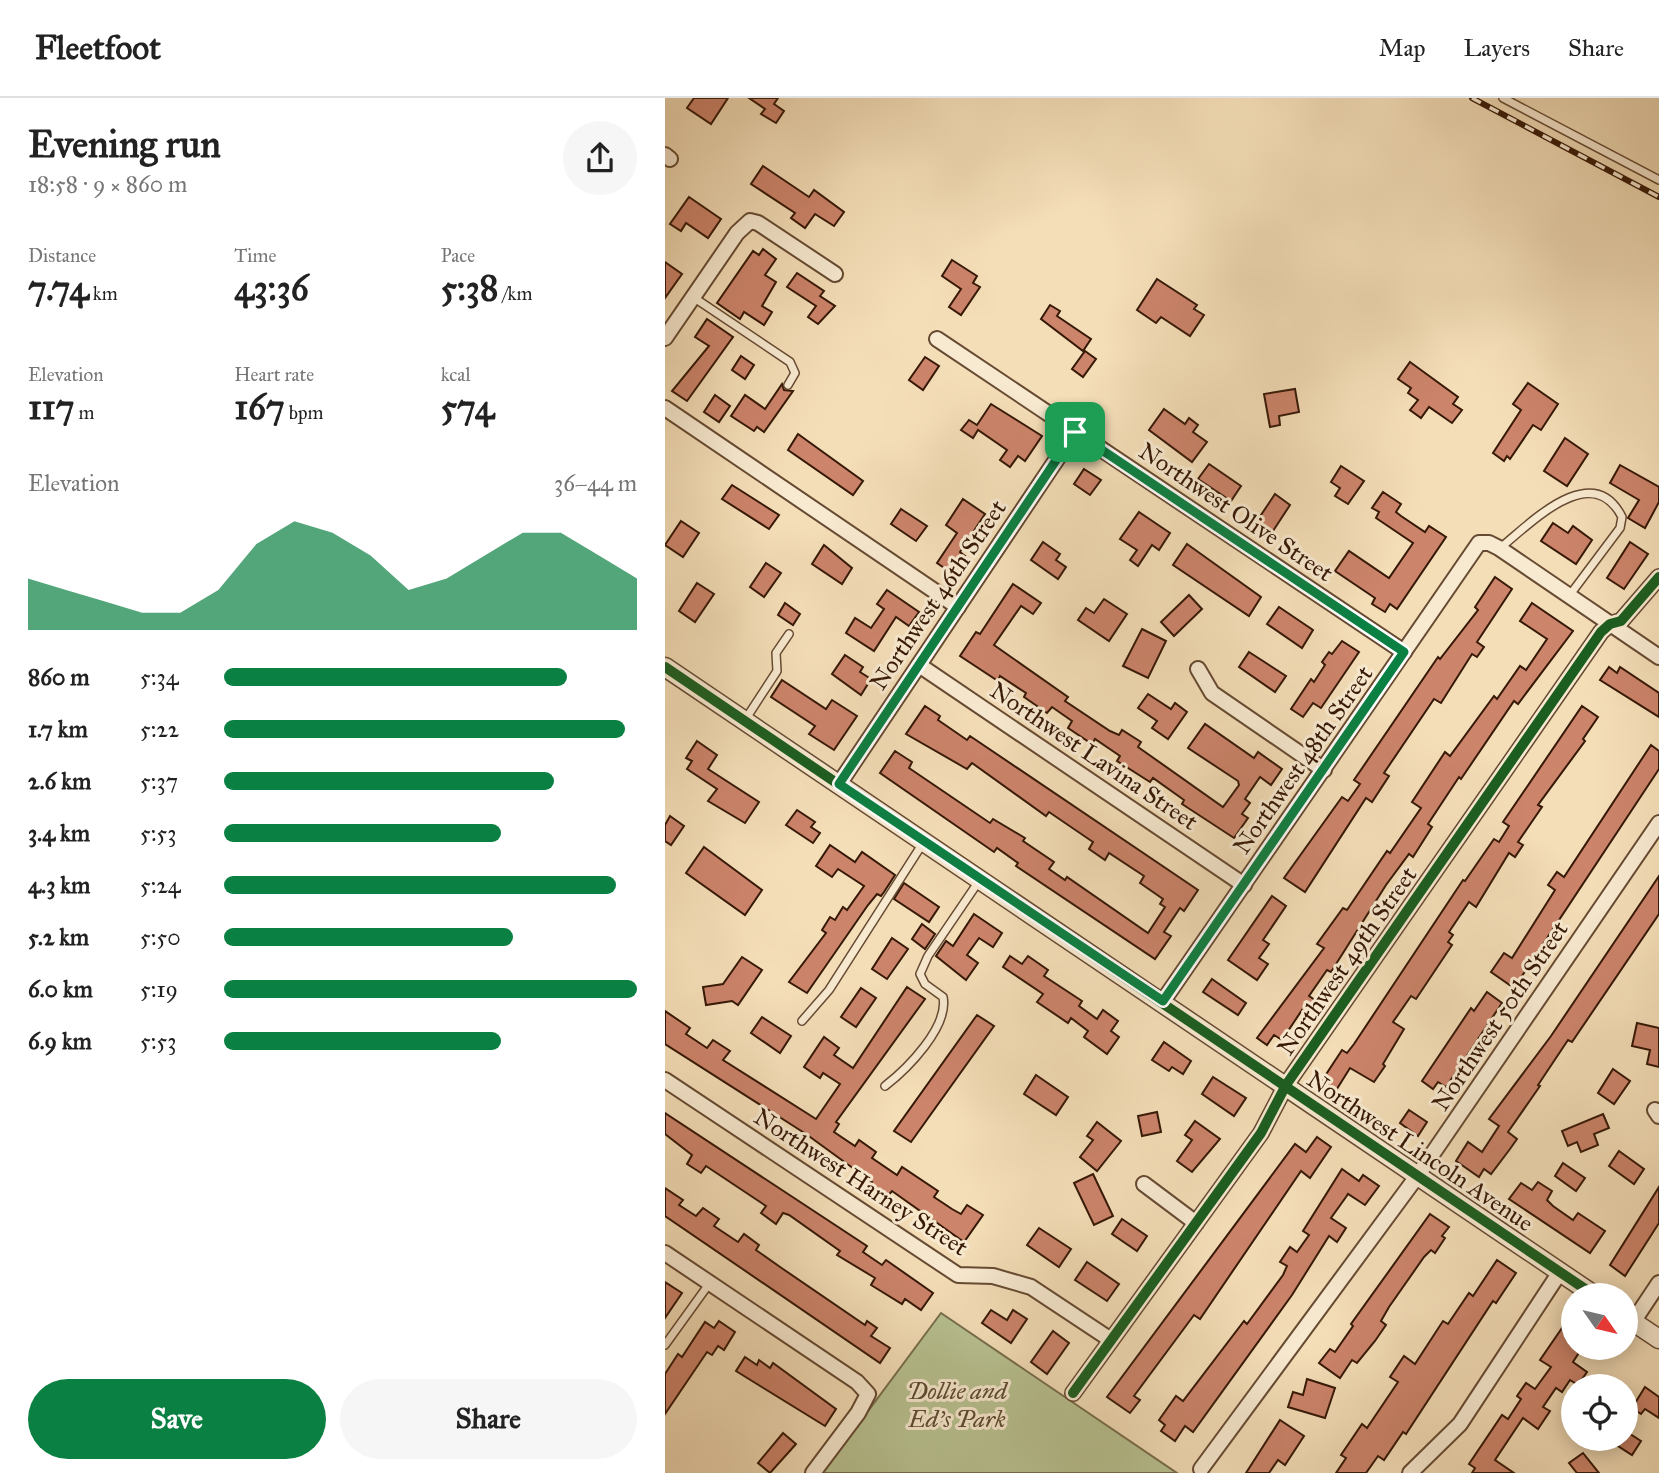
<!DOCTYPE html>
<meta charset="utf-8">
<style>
body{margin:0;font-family:"IM FELL Great Primer",serif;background:#f6f6f6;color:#222;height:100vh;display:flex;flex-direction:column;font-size:26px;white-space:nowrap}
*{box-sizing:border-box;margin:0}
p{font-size:23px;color:#767676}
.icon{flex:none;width:38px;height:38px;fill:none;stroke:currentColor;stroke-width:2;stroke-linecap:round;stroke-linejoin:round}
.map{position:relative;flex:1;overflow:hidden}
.panel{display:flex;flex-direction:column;background:#fff;width:665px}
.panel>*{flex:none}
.needle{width:46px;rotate:124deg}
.fabs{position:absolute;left:896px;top:1185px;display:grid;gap:14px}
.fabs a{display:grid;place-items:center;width:77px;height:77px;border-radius:50%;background:#fff;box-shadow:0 4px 18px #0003;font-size:35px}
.pin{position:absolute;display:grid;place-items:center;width:60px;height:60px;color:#fff;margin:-30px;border-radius:14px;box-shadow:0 4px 10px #0006}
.round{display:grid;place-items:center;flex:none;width:74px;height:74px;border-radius:37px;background:#f6f6f6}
.head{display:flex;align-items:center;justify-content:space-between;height:119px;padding:0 28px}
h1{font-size:38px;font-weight:700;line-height:52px}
.stats{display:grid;grid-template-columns:repeat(3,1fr);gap:10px;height:119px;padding:7px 28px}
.stats div{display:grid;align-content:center}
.stats b{font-size:35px;font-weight:700}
.stats small{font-size:19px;font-weight:400}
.stats p{font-size:19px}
.chart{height:196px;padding:14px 28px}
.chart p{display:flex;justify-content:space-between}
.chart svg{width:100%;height:126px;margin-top:7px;fill:#0b8043;opacity:.7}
.button{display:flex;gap:14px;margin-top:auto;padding:14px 28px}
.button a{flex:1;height:80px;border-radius:42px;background:#0b8043;color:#fff;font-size:28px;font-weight:700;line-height:80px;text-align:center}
.button a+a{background:#f6f6f6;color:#222}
ul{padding:0 28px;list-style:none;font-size:23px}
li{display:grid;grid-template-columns:112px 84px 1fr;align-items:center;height:52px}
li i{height:18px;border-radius:9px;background:#0b8043}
header{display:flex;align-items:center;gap:42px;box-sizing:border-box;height:98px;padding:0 35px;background:#fff;border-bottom:2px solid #e0e0e0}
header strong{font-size:33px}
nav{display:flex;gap:38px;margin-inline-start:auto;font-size:24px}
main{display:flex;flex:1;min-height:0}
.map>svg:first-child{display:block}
.green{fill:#b8c292;stroke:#776d4c;stroke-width:2}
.building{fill:#cc846b;stroke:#361806;stroke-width:2}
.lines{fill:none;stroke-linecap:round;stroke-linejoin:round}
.service-casing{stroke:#664a32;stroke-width:10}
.minor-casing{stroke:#664a32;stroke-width:18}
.tertiary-casing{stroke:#664a32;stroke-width:21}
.service{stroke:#f8ead1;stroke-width:7}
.minor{stroke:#f8ead1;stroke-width:14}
.tertiary{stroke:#f8ead1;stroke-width:18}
.rail-casing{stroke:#361806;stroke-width:6}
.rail{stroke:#f8ead1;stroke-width:3.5;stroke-dasharray:10;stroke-linecap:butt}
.cycleway-casing{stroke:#f8ead1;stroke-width:15}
.cycleway{stroke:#1b5e20;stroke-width:10}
.route-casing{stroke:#fff;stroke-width:14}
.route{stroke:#0b8043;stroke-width:9}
.labels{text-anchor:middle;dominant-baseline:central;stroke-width:6;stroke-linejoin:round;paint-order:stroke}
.street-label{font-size:24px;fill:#361806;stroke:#f8ead1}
.park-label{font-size:24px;font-style:italic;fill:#5d4b30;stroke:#f8ead1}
</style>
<header>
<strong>Fleetfoot</strong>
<nav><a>Map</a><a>Layers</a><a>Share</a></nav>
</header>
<main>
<section class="panel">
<div class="head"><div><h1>Evening run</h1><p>18:58 · 9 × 860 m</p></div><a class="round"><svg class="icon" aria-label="share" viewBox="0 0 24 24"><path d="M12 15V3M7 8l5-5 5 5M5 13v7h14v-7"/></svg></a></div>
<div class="stats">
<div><p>Distance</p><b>7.74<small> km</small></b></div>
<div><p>Time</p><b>43:36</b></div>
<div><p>Pace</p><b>5:38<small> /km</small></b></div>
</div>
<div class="stats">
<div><p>Elevation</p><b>117<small> m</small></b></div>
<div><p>Heart rate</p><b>167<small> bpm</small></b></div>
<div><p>kcal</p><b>574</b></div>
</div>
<div class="chart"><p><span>Elevation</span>36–44 m</p>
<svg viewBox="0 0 160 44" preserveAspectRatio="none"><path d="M0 44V26L10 30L20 34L30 38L40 38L50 30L60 14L70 6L80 10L90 18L100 30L110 26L120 18L130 10L140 10L150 18L160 26V44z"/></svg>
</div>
<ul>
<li><b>860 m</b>5:34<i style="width:83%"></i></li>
<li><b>1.7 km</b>5:22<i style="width:97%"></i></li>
<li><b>2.6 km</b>5:37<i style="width:80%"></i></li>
<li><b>3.4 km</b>5:53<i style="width:67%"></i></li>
<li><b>4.3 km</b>5:24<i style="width:95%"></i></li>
<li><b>5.2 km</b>5:50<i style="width:70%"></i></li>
<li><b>6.0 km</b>5:19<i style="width:100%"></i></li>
<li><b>6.9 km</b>5:53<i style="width:67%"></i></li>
</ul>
<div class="button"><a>Save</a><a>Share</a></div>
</section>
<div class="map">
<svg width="994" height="1375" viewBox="0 0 994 1375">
<rect width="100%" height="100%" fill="#f4deb8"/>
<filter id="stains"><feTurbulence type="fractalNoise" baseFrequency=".00286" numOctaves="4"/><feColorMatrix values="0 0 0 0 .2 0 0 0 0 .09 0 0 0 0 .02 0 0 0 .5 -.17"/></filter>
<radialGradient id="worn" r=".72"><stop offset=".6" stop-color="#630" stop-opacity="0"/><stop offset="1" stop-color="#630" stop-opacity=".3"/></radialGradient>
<!-- green -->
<polygon class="green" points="276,1215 512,1375 157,1375"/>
<!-- building -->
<g class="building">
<polygon points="29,0 63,0 46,26 22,10"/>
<polygon points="84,0 113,0 109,6 119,13 111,25 96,16 100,11"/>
<polygon points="98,68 144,99 149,92 179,114 169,128 150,116 140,130 126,120 130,115 86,86"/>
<polygon points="24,99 56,121 43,140 21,125 16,133 5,126"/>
<polygon points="98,151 111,161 100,177 111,184 97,208 107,214 99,227 79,214 75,221 52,205 88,153 94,157"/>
<polygon points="287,162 312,178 308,185 315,189 296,217 284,209 296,191 277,178"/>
<polygon points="0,164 17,176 0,200"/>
<polygon points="132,175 159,193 155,198 170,208 153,226 143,219 151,208 122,189"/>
<polygon points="492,181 532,207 529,211 539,217 525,238 496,219 491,225 472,212"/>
<polygon points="385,207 395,213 392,218 426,241 418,253 376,221"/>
<polygon points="42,221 68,239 22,303 7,293 44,248 30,239"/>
<polygon points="420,253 431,261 418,279 407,271"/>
<polygon points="76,258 89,267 80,281 67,272"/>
<polygon points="260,259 274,268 258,292 244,282"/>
<polygon points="745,264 793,299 788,306 797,312 787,325 764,309 756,320 745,312 753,302 743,295 746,290 733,281"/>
<polygon points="863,285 893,306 876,332 868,327 845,361 842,358 839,363 828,355 856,312 848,306"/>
<polygon points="117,286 119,292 128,293 99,334 92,329 89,333 66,318 80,297 100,311"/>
<polygon points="630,291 634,314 614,318 615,327 605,329 599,296"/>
<polygon points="50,297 65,308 54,324 39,314"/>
<polygon points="326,306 377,338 360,363 353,358 345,369 335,362 342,352 313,332 308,340 296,332 304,322 312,327"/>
<polygon points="499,311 520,326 524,320 533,327 528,334 542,344 527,364 484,332"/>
<polygon points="133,336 198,383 188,397 123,352"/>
<polygon points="900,340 923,356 902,388 879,373"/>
<polygon points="544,366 576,388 566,403 533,381"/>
<polygon points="955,367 994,389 994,404 980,430 963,420 974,402 945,385"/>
<polygon points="676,368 699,383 683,406 670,398 675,390 666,384"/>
<polygon points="419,371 436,382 425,397 409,386"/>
<polygon points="67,387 114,417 104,431 57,401"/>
<polygon points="718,394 736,406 731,414 736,418 760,434 764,428 781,439 732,511 725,506 720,514 707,506 710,500 670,473 684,453 724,480 748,445 711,420 714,414 707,410"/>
<polygon points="610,396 625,407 608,433 592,423"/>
<polygon points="298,401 320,416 295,454 300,458 288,476 272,465 292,435 281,427"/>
<polygon points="236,411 262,428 251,443 226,426"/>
<polygon points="474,414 505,435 494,452 487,447 473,468 465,462 472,452 455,441"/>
<polygon points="16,423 34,435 18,459 0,447"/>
<polygon points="888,425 903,435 908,428 927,442 911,466 876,443"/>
<polygon points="378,444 395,456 391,462 401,469 393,481 366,462"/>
<polygon points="965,444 983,456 959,491 942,480"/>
<polygon points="522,446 596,499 584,518 508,467"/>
<polygon points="159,447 187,470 177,486 147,466"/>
<polygon points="101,465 116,475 99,499 85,489"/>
<polygon points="830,479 847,491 812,544 819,549 812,559 807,556 776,605 769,601 719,675 724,678 707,704 701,700 640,794 619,780 677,699 683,703 695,686 689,682 773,559 775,561 813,512 810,509"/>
<polygon points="32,485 49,496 30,524 14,513"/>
<polygon points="348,486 376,505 368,516 356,508 329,547 403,599 400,603 445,633 454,637 457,632 476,644 473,649 558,709 574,687 573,683 523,650 540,626 589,660 593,654 617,671 606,687 595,679 580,701 585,705 577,716 583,720 569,740 517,706 519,702 488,680 485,684 452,663 455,658 430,641 427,646 403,630 407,623 387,609 382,615 359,599 361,595 335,578 333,583 295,558 311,534 315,536"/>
<polygon points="222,492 254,514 244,528 231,519 209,553 181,535 190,520 206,530 219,511 212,506"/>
<polygon points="524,497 537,511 509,538 496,524"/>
<polygon points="439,501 462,516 444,543 413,522 421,510 429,515"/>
<polygon points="120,505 135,516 128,527 113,517"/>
<polygon points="867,505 908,533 853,606 849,603 796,681 794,679 763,726 767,729 748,759 744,756 721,787 666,874 662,872 644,898 650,902 641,915 637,912 617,942 609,937 602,947 592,940 659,850 652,846 678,810 682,812 722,753 725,755 756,710 747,704 780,654 785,658 829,598 832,601 855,568 861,572 882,541 855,523"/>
<polygon points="614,509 648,532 637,550 602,526"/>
<polygon points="477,531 501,543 483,580 458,568"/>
<polygon points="677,543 694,554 656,610 648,605 638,619 626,611 646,581 649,584 660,567 657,564 664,554 667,556"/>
<polygon points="584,554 621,578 610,594 574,569"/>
<polygon points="180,557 198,569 195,574 206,581 196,597 167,576"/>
<polygon points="944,569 952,575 955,569 994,595 994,619 935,582"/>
<polygon points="117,582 161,611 167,602 192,618 169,652 144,636 150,628 106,599"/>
<polygon points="483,596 506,611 510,605 522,614 503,641 487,630 492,623 473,610"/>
<polygon points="260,608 275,618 273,622 302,642 305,638 533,792 519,813 515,810 499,834 506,838 490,861 351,768 353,765 332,750 329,754 215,675 230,653 247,664 244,670 325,725 328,721 360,740 358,743 389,764 384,771 400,782 402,779 483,835 500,809 495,806 498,801 475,785 479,778 444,755 440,762 424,751 428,744 384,714 381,718 307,665 302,671 241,636"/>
<polygon points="917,608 933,619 918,641 920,643 873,707 877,709 853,744 858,747 850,759 844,755 811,809 804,804 784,834 788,837 783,844 787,847 751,901 746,898 728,924 739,931 718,966 720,968 709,984 685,970 670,994 656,984 677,952 682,955 689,946 798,782 800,783 829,741 834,744 844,728 838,724"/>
<polygon points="32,643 52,657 43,671 94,704 80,725 43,703 52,691 22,671 27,663 21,660"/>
<polygon points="986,647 994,653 994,671 849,890 826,874 839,855 847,860 890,792 883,787 892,774 899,779"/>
<polygon points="132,712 150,724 146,729 155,735 148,745 121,727"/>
<polygon points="5,718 19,728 6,747 0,743 0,727"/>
<polygon points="165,747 190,764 197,754 230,777 219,794 216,798 212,796 203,807 142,895 124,884 161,835 157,832 165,819 170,822 178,809 182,812 199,788 173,771 167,779 151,768"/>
<polygon points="39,749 97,792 80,817 21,775"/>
<polygon points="994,778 994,816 907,944 903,942 873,987 875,988 843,1034 852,1041 845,1051 826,1076 819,1071 814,1079 791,1063 803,1044 817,1054 834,1028 824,1021 886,938"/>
<polygon points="239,785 274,809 264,824 229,801"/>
<polygon points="607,798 621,808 598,842 604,846 594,860 603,866 592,882 563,862"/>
<polygon points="309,816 337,835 328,849 314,840 302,857 313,865 301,882 271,858 281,843 288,848"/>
<polygon points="257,826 270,836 260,851 247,841"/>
<polygon points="227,840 243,851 222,881 207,871"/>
<polygon points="345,858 357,866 363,858 383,872 379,878 417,903 414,908 432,921 438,912 453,923 446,933 454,939 442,956 419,939 423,933 406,920 403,925 372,904 378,896 338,869"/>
<polygon points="77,859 97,872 73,907 67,903 41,907 38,889 58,886"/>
<polygon points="547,881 581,905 573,917 538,894"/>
<polygon points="242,889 260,901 171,1024 174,1026 169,1034 190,1048 194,1042 211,1054 207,1060 232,1077 237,1069 273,1093 269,1099 287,1111 296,1116 302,1107 318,1117 299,1144 227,1093 222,1099 204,1087 207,1084 141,1036 0,946 0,913 25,930 21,936 42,950 48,942 65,953 58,962 151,1021 175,986 158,975 155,980 139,969 159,939 174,950 169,957 188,970"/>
<polygon points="196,890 211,900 191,929 176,919"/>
<polygon points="822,894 837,905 781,989 773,984 768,991 757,983 806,910 809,913"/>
<polygon points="312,917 329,928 246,1044 229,1033"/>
<polygon points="97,919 126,938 115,955 86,935"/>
<polygon points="972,925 994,930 994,969 982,966 985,952 967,948"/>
<polygon points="499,944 526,963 518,976 507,969 504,973 487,962"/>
<polygon points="948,971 965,983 949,1006 933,995"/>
<polygon points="371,977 403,999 391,1017 359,996"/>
<polygon points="548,979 581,1000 569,1018 537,996"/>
<polygon points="744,1012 762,1024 753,1038 735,1025"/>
<polygon points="492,1014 496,1034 477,1038 473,1018"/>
<polygon points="0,1015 202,1148 198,1154 217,1167 221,1162 268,1195 256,1212 240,1201 237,1206 206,1187 210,1180 172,1157 175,1153 124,1117 118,1115 111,1126 96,1115 101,1108 41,1068 36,1075 22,1066 27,1057 0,1036"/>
<polygon points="938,1016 944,1030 929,1036 933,1047 916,1054 912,1044 903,1048 897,1033"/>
<polygon points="530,1023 555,1041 527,1074 512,1063 527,1042 520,1037"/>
<polygon points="432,1024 456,1043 432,1073 415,1059 428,1042 422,1038"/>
<polygon points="652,1039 666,1049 645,1080 636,1073 535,1221 529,1217 469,1298 475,1302 465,1315 442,1299 630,1046 641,1054"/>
<polygon points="954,1053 979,1071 969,1086 944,1068"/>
<polygon points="898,1065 920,1080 911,1093 890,1078"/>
<polygon points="677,1071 694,1083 698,1077 714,1088 700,1107 683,1096 681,1099 666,1120 681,1130 672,1144 664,1138 627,1197 528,1334 520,1328 510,1343 496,1333 500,1327 494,1322 511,1298 518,1303 579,1223 582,1226 618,1177 622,1168 615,1164 625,1149 632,1154 644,1137 638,1133"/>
<polygon points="428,1076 448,1118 429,1127 409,1085"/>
<polygon points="873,1084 887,1093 882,1102 888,1108 908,1122 913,1115 940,1133 925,1155 844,1101 856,1085 867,1092"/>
<polygon points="994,1089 994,1125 960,1178 945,1167"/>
<polygon points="0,1090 18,1102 14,1107 31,1118 38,1110 54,1121 49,1128 73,1144 79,1136 94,1147 91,1152 118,1171 200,1227 202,1223 212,1230 206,1238 225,1250 215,1265 0,1118"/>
<polygon points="765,1116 784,1129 777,1138 780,1140 770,1155 766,1152 759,1159 724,1209 716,1223 721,1227 710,1243 692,1265 687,1262 675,1280 654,1265 665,1251 670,1254 688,1228 686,1226"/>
<polygon points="457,1121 482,1138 472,1153 447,1136"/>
<polygon points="374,1130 406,1151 394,1169 362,1147"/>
<polygon points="832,1162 851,1175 831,1205 828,1203 741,1336 738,1334 719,1362 713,1358 701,1375 671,1375 681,1360 676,1357 697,1326 702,1330 733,1284 725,1279 739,1258 750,1266 778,1223 783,1226 804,1195 808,1198"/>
<polygon points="422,1164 454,1186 442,1203 410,1182"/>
<polygon points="0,1184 17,1195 0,1220"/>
<polygon points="326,1212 342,1222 348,1212 362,1221 346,1245 317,1225"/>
<polygon points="908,1214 908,1250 917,1250 908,1264 922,1274 913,1287 905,1282 897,1294 891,1290 878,1309 885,1313 873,1331 858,1320 830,1362 849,1375 807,1375 810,1370 804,1366 837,1317 843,1321 856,1301 852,1298 861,1285 870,1291 886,1269 875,1262"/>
<polygon points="54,1223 70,1234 59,1252 53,1248 47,1257 42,1254 0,1316 0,1276 13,1256 17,1259 40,1224 49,1230"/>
<polygon points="388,1233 404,1245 382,1276 366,1264"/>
<polygon points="80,1259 92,1267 94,1262 105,1270 108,1265 171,1311 160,1328 71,1273"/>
<polygon points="642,1281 670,1290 660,1320 623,1309 628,1294 638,1297"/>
<polygon points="980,1289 994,1299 994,1320 980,1311 976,1316 967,1310"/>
<polygon points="615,1322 639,1338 620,1367 613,1362 604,1375 581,1375"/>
<polygon points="962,1334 976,1343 967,1357 953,1348 961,1340"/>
<polygon points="118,1335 131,1346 105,1375 93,1365"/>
<polygon points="918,1355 934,1375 912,1375 904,1365"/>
</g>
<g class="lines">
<!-- service casing -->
<g class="service-casing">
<g id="service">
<polyline points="838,0 994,82"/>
<polyline points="28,199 125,264 130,275 123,287"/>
<path d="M835,450C864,427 927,360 957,419L955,430L904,498"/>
<polyline points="80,622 112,573 111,555 124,536"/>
<polyline points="137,923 164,892 258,745"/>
<path d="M220,988C242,971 284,929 278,899L260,886L255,876L263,858L314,783"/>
<polyline points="0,1247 44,1186"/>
</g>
</g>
<!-- minor casing -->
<g class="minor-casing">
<g id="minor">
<polyline points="0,57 5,61"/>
<polyline points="0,240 72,135 85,123 93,125 170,176"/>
<polyline points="272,241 739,554"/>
<polyline points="0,310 293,509"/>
<polyline points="254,567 579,787"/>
<polyline points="533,571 547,595 659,672"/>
<polyline points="174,686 410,334"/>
<polyline points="498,903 814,445 824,445 834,450 994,559"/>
<polyline points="0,982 293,1177 328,1178 366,1189 446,1242"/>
<polyline points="990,1012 994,1018"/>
<polyline points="479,1086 531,1125"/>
<polyline points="0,1155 192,1284 203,1296 193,1315 148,1375"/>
<polyline points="968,1224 994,1185"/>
<polyline points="408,1295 596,1035 621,987 936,534 945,526 956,523 994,479"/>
<polyline points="536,1371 753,1077 994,725"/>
<polyline points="745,1375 795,1326 895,1174"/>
</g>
</g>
<!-- tertiary casing -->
<g class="tertiary-casing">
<g id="tertiary">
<polyline points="0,569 929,1197"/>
<polyline points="961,1219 994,1241"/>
</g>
</g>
<!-- service -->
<use href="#service" class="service"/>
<!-- minor -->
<use href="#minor" class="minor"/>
<!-- tertiary -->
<use href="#tertiary" class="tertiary"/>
<!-- rail casing -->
<g class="rail-casing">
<polyline id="rail" points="807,0 994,99"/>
</g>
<!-- rail -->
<use href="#rail" class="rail"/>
<!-- cycleway casing -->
<g class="cycleway-casing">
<g id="cycleway">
<polyline points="0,569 929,1197"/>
<polyline points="408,1295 596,1035 621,987 936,534 945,526 956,523 994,479"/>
</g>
</g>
<!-- cycleway -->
<use href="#cycleway" class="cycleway"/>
</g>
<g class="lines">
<!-- route casing -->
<g class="route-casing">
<polygon id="route" points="410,334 739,554 498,903 174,686"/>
</g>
<!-- route -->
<use href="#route" class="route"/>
</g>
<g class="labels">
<!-- street labels -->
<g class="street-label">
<text transform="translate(571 414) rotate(34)">Northwest Olive Street</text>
<text transform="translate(273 497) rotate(-56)">Northwest 46th Street</text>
<text transform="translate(429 658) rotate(34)">Northwest Lavina Street</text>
<text transform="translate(638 662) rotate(-55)">Northwest 48th Street</text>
<text transform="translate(682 863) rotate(-55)">Northwest 49th Street</text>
<text transform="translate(835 918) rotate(-56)">Northwest 50th Street</text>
<text transform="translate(755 1053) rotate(34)">Northwest Lincoln Avenue</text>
<text transform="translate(196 1084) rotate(33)">Northwest Harney Street</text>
</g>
<!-- park labels -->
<g class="park-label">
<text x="292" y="1293">Dollie and<tspan x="292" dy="28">Ed's Park</tspan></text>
</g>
</g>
<rect width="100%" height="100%" filter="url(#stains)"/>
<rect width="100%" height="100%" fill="url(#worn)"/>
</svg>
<div class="fabs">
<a><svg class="needle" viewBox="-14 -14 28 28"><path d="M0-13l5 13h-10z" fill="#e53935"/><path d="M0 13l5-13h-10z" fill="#767676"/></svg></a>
<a><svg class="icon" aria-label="locate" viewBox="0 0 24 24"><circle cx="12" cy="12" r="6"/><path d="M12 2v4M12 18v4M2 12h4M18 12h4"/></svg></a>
</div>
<div class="pin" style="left:410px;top:334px;background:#1e9e55"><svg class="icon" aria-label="arrive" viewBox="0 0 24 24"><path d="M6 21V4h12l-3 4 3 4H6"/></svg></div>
</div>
</main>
